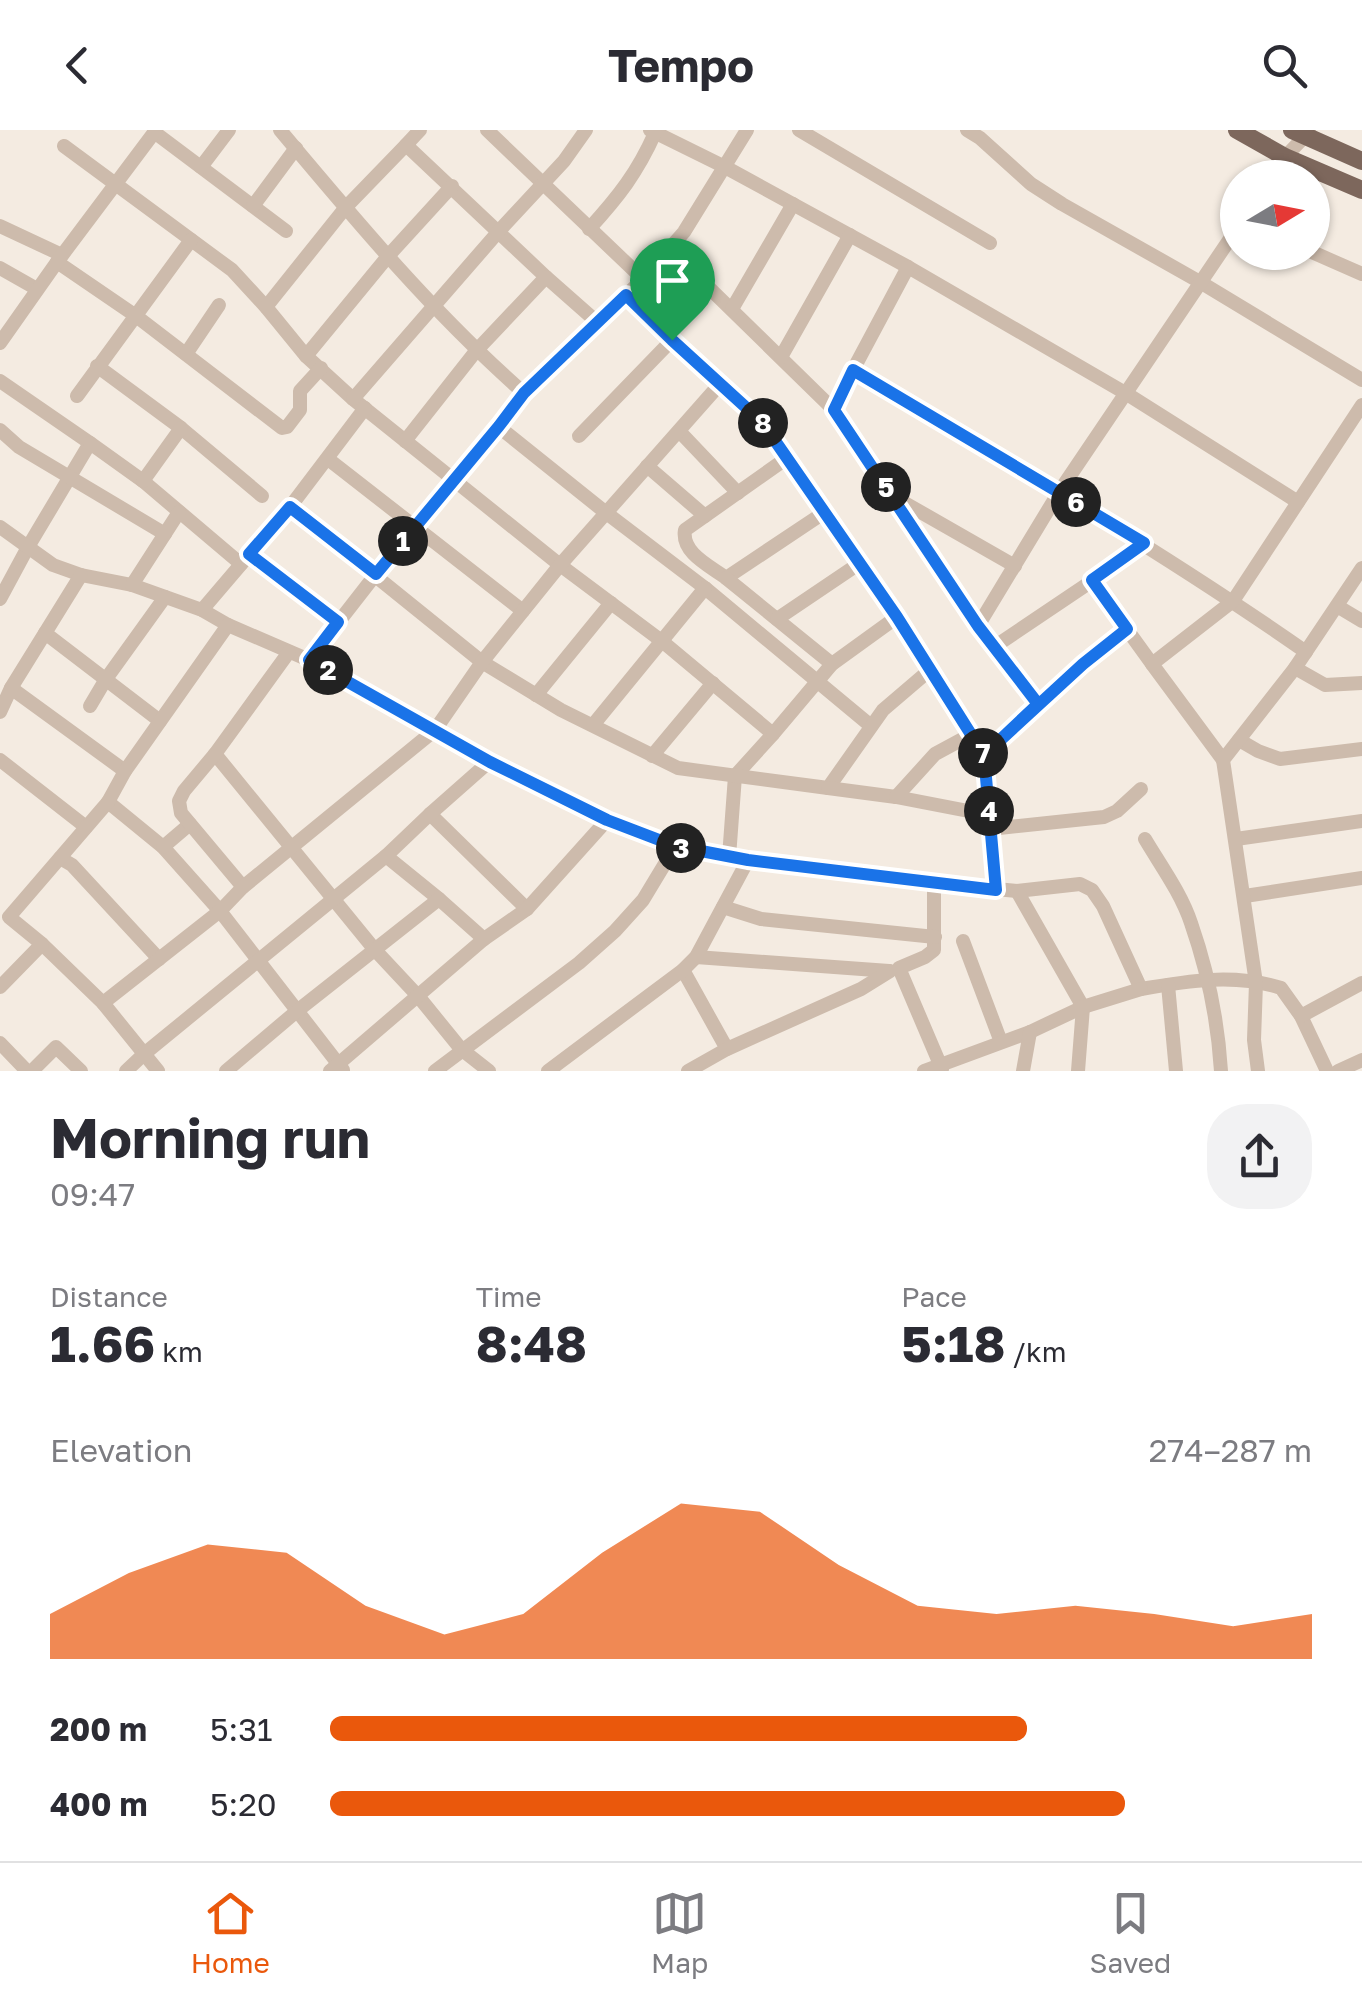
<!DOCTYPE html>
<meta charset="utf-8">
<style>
body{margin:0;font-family:"Golos Text",sans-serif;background:#f2f2f3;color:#2b2b33;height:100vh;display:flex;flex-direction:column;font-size:38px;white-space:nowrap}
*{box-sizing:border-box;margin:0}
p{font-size:32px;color:#7c7c81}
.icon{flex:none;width:55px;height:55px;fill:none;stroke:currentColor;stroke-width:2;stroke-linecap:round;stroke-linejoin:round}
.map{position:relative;height:941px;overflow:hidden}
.sheet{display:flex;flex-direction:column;background:#fff;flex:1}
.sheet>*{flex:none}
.needle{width:65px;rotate:80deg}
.tools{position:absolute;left:1220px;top:30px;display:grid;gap:20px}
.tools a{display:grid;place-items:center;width:110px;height:110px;border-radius:50%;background:#fff;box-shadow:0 2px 8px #0004;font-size:50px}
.pin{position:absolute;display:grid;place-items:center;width:85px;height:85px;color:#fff;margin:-102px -42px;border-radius:50% 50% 50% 0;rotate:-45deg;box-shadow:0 0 10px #0007}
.pin .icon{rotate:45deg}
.km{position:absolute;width:50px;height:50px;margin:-25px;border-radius:50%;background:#222;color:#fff;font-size:28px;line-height:50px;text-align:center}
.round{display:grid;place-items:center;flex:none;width:105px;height:105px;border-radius:40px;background:#f2f2f3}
.overview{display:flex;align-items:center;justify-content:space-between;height:170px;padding:0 50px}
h1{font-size:55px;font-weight:700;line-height:75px}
.stats{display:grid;grid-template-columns:repeat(3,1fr);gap:15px;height:170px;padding:10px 50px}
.stats div{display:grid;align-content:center}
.stats b{font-size:50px;font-weight:700}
.stats small{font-size:28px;font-weight:400}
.stats p{font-size:28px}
.chart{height:280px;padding:20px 50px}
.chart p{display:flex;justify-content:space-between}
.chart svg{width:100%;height:180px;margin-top:10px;fill:#ea580c;opacity:.7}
ul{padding:0 50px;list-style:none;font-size:32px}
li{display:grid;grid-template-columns:160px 120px 1fr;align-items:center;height:75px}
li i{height:25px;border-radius:12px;background:#ea580c}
header{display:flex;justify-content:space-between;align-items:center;height:130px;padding:0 50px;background:#fff;font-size:45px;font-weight:700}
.tabs{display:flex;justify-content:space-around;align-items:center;height:140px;border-top:2px solid #e1e1e2;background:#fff;font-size:28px;color:#7c7c81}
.tabs a{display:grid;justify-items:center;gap:5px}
.tabs .selected{color:#ea580c}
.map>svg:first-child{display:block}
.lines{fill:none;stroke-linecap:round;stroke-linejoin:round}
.minor{stroke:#cdbbac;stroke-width:14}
.major{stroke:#7d675c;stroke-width:18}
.route-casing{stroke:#fff;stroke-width:20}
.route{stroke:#1a73e8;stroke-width:12}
</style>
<header><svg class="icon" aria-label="back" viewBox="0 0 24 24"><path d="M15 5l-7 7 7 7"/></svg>Tempo<svg class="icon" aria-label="search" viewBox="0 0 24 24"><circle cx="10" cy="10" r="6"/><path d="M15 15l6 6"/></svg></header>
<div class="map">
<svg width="1362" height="941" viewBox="0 0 1362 941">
<rect width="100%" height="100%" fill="#f4ebe1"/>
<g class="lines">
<!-- minor -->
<g class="minor">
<path d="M280,0C357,92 434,184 524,263"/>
<polyline points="420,0 406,15 546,147"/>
<polyline points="487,0 643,149"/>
<polyline points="650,0 725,37 908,137 1127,264 1298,372"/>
<polyline points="799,0 990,113"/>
<polyline points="967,0 980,8 1031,54 1062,74 1200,152 1362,250"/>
<polyline points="154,2 286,101"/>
<polyline points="64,16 232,140 266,177 306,226 353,269 560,435 663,512 773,604 735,646 729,727"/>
<polyline points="201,37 229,0"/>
<polyline points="1271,48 1285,27 1309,2"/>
<polyline points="253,76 296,18"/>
<polyline points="0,96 62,125"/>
<path d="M589,99C619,66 637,43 655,3"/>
<polyline points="1312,122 1362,144"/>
<polyline points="57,132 136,186 282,298 287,297 300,280 300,261 321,238"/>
<polyline points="0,138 37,159"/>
<polyline points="699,148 834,280 978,496 1059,362 1238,97"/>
<polyline points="626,165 762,292 931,539 984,625 996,759"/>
<polyline points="266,177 346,77 406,15"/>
<polyline points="732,179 793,74"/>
<polyline points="0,213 57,132 156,0"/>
<polyline points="186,224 219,175"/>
<polyline points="306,226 389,125 452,56"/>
<polyline points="781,227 850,105"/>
<polyline points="97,236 181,298 262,366"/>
<polyline points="853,240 908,137"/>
<polyline points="0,251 90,313 28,417 0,469"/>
<polyline points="77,266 191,110"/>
<polyline points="353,269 499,101 564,31 586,0"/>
<path d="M834,280L853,240C1007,331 1160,420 1306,522"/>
<polyline points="499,297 605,382 705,458 871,596"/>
<polyline points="0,300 19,317 165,404"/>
<polyline points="680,302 738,363"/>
<polyline points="579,306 672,210"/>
<polyline points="405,311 476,221 546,147 597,192"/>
<polyline points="90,313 143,351 241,434"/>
<path d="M787,328L685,400C681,423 710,436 726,448L825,382"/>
<polyline points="328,329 523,481"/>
<polyline points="647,336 705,386"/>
<polyline points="143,351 181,298"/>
<polyline points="896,368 1015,436"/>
<polyline points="290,377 482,532 561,580 678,638 828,658 883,580 931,539"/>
<path d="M0,397L53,435L81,445L132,455L202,480L228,495L309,530L490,631L607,690L675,717L748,730L996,759L1017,761L1080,754L1092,760L1103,776L1141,859C1187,851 1235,843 1281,858L1301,886L1327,941"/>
<polyline points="1144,413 1092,451 1152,534"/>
<polyline points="249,424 338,492"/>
<polyline points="726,448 832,534"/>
<polyline points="132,455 179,382"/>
<polyline points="1337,476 1362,491"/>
<polyline points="202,480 290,377 365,278"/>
<polyline points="777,489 860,433"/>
<polyline points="978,496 994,517 1092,451"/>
<polyline points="45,503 160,591"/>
<polyline points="994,517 1038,574"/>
<polyline points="309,530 376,444 499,297 524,263 643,149 684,102 747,0"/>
<polyline points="1295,538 1325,555 1362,553"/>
<polyline points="11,558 125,641"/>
<polyline points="536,565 611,473"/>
<polyline points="90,576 106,549 165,467"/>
<polyline points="0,582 11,558 81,445"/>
<polyline points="593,595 705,458"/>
<polyline points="773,604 832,534 897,487"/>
<polyline points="1239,610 1258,621 1280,629 1362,619"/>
<polyline points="215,624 375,820 418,866 461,919 489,941"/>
<polyline points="984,625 1083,534 1127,499"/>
<polyline points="652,626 713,553"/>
<polyline points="0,630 86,697"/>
<polyline points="1223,630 1152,534 1233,471 1362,275"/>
<polyline points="828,658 896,667 989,685"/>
<polyline points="896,667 935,624 972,604"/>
<polyline points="108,672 163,717 220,781 343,940"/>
<polyline points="430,684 527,779"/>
<polyline points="990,699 1104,687 1117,681 1141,659"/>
<path d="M1145,709C1161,736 1181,763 1191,793C1207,839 1218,892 1221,941"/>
<polyline points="1236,709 1362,691"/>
<polyline points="163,717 190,694"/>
<polyline points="386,726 439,769"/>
<polyline points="60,728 72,735 159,829"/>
<polyline points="934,751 934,820 925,827 899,838 942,939"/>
<polyline points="243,757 181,683 179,671 184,661 215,624 289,522"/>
<polyline points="1017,761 1083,877 1078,941"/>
<polyline points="1245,766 1362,748"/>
<polyline points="723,777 761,789 935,807"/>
<polyline points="963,811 1001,912"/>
<polyline points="42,814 103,873 220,781 243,757 435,600 482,532 560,435 720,254"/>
<polyline points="696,827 889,841"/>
<polyline points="683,840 727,919"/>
<polyline points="1168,855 1176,941"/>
<polyline points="0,857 42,814 9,787 108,672 125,641 228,495"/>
<polyline points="103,873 158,941"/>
<polyline points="1301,886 1362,853"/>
<polyline points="0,913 27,941"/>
<polyline points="32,941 56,917 81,941"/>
<polyline points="126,941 144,924 386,726 430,684 490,631"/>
<polyline points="226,941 297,881 439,769 484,809"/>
<polyline points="330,941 484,809 527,779 607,690"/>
<polyline points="435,941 579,833 615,801 643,770 675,717"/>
<polyline points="548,941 683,840 696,827 748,730"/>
<polyline points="688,941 727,919 861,859 890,841"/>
<polyline points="924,941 1030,902 1083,877 1141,859"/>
<polyline points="1023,941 1030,902"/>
<polyline points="1258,941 1254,910 1256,853 1223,630 1295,538 1362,438"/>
<polyline points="1338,941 1362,930"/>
</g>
<!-- major -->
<g class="major">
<polyline points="1237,0 1285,27 1362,60"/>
<polyline points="1292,0 1362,31"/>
</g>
</g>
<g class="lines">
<!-- route casing -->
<g class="route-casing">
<polyline id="route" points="672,210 626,165 524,263 499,296 376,444 290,377 249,424 338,492 309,530 490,632 607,690 675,716 748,730 996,760 984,625 1038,574 978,496 834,280 853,240 1144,413 1092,450 1127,499 1083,534 984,625 897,487 762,292 672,210"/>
</g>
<!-- route -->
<use href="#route" class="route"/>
</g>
</svg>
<div class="tools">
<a><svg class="needle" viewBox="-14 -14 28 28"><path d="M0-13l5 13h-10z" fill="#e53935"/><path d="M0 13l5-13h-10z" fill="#7c7c81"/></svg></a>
</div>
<div class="pin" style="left:672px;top:210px;background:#1e9e55"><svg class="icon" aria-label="arrive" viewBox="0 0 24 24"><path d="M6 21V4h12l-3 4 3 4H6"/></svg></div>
<b class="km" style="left:403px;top:411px">1</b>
<b class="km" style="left:328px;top:540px">2</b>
<b class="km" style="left:681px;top:718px">3</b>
<b class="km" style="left:989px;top:681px">4</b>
<b class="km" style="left:886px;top:357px">5</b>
<b class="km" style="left:1076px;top:372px">6</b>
<b class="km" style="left:983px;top:623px">7</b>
<b class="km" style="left:763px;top:293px">8</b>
</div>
<section class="sheet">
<div class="overview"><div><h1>Morning run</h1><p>09:47</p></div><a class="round"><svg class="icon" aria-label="share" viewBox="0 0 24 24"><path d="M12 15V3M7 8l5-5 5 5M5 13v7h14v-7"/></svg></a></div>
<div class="stats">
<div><p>Distance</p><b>1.66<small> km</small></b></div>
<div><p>Time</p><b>8:48</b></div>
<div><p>Pace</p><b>5:18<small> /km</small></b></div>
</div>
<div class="chart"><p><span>Elevation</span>274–287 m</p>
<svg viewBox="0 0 160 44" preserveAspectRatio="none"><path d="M0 44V33L10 23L20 16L30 18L40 31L50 38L60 33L70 18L80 6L90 8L100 21L110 31L120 33L130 31L140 33L150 36L160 33V44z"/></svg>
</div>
<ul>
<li><b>200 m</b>5:31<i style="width:71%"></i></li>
<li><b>400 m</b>5:20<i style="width:81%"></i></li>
</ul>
</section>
<nav class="tabs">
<a class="selected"><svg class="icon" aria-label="home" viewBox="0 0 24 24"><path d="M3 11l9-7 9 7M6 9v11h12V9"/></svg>Home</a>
<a><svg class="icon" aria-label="map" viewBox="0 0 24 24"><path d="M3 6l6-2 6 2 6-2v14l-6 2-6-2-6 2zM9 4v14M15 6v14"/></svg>Map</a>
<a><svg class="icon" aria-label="saved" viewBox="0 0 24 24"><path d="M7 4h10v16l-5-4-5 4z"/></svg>Saved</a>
</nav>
